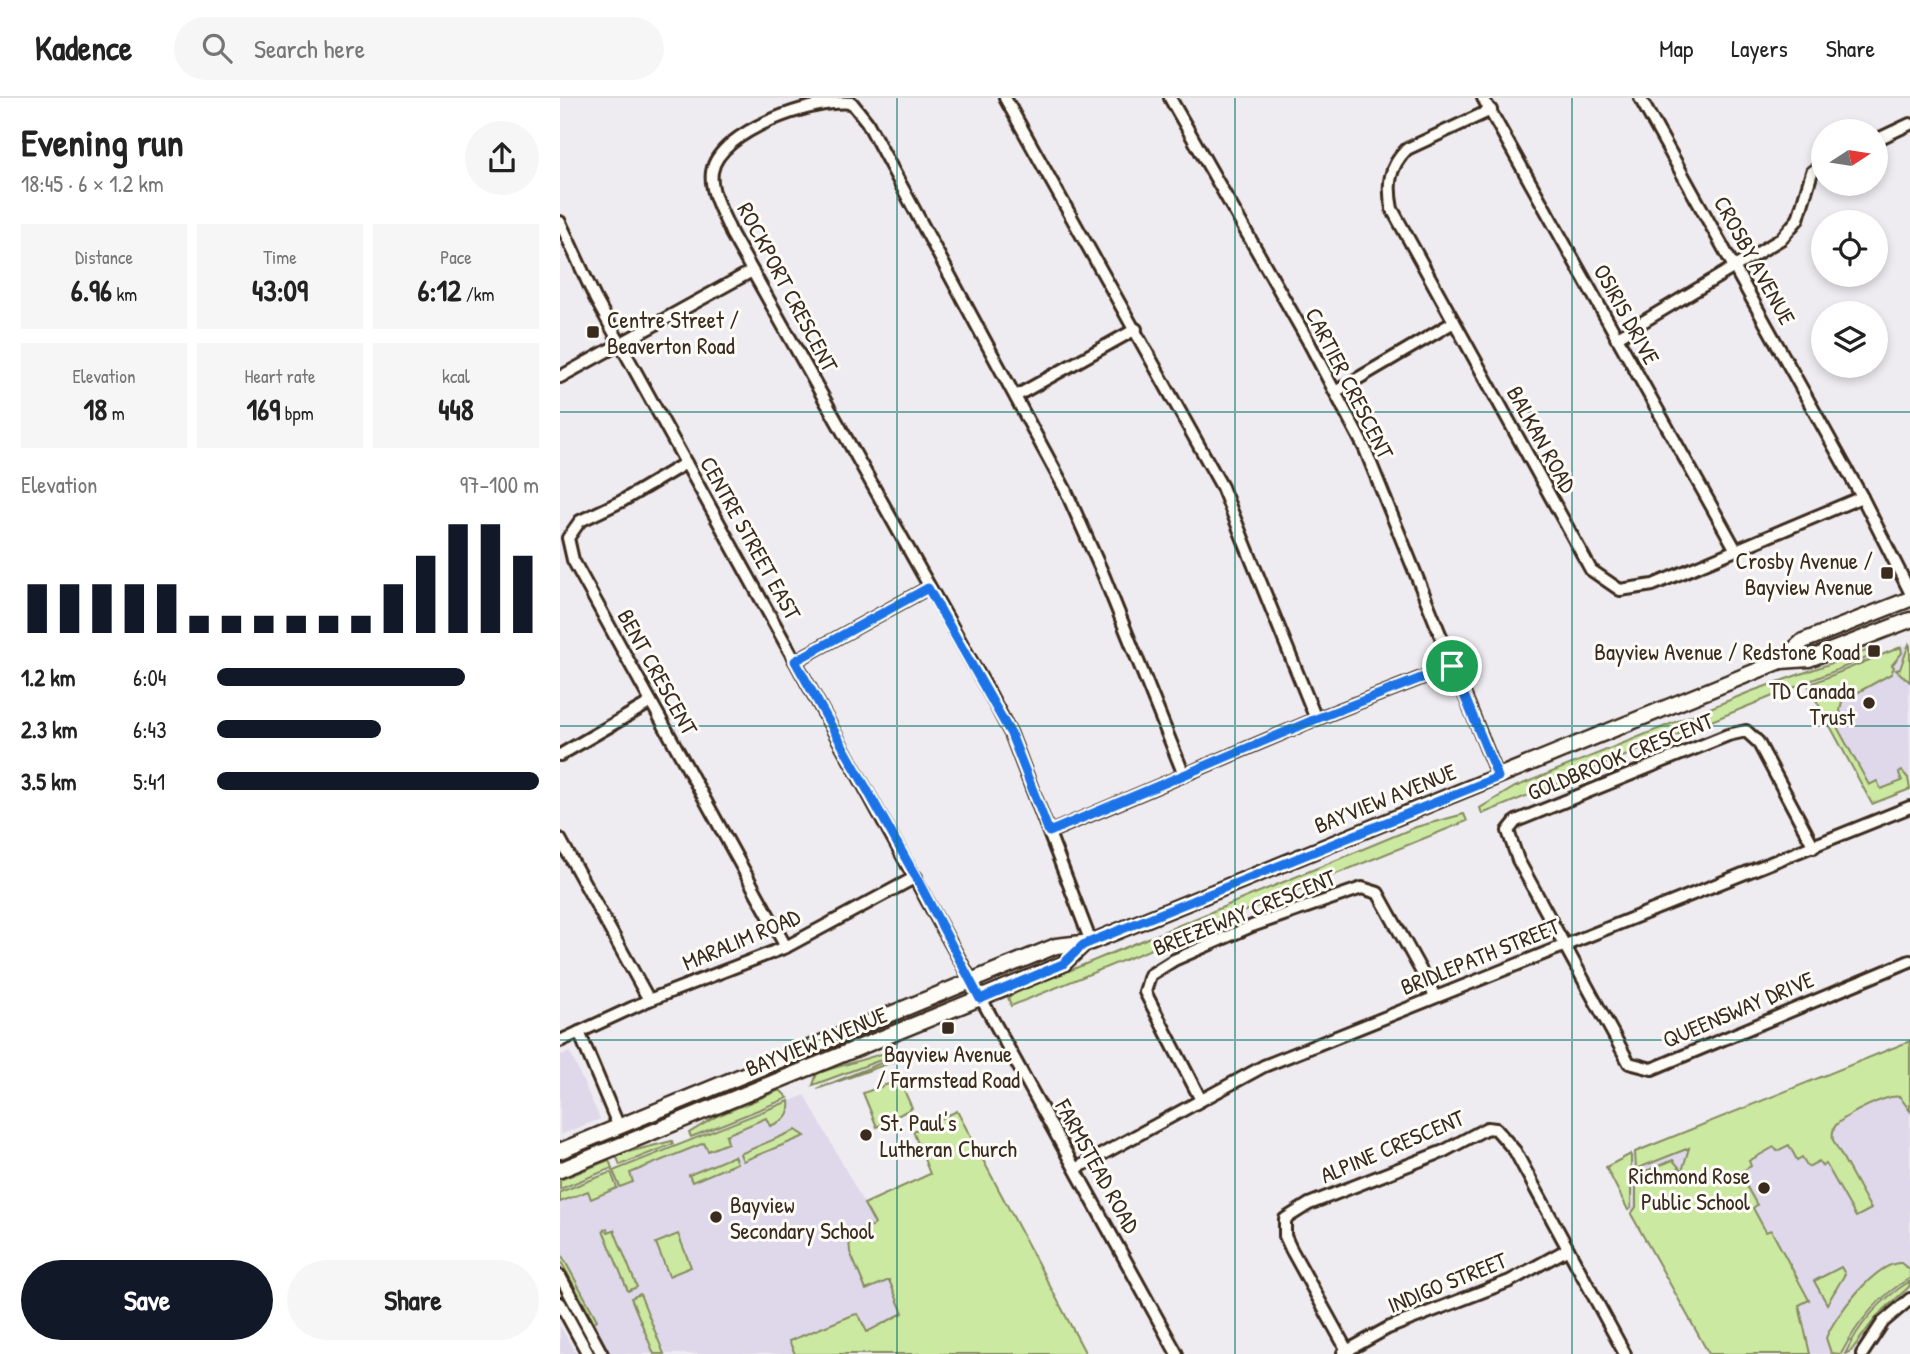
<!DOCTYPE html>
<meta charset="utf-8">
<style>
body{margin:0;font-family:"Patrick Hand",sans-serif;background:#f6f6f6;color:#222;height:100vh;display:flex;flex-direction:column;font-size:26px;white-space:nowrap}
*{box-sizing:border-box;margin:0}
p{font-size:23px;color:#767676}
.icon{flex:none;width:38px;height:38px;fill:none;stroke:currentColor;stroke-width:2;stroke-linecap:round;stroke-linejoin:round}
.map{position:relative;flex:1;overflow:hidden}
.drawer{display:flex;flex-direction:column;background:#fff;width:560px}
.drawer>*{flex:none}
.needle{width:46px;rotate:78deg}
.tools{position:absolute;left:1251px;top:21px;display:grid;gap:14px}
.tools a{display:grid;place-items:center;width:77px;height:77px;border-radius:50%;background:#fff;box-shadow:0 4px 10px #0003;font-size:35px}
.pin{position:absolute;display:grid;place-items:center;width:60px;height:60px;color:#fff;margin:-30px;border:4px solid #fff;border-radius:50%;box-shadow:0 2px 7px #0007}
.round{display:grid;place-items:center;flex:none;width:74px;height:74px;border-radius:37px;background:#f6f6f6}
.headline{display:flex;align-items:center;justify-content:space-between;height:119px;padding:0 21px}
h1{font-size:38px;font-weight:800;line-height:52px}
.stats{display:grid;grid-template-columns:repeat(3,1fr);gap:10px;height:119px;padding:7px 21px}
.stats div{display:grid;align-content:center;border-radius:0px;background:#f6f6f6;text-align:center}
.stats b{font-size:30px;font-weight:800}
.stats small{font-size:19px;font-weight:400}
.stats p{font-size:19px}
.chart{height:196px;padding:14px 21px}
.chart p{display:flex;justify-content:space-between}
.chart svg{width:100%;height:126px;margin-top:7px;stroke:#111827;stroke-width:6}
.button{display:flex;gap:14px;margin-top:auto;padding:14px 21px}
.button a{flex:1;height:80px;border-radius:42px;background:#111827;color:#fff;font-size:28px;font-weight:800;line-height:80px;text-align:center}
.button a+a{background:#f6f6f6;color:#222}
ul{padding:0 21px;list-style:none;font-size:23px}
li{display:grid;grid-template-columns:112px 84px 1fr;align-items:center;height:52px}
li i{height:18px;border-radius:9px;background:#111827}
header{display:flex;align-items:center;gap:42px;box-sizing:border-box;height:98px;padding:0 35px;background:#fff;border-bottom:2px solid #e0e0e0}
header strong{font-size:33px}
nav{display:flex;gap:38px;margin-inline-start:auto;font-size:24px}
.search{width:490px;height:63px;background:#f6f6f6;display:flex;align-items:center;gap:18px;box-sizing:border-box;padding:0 24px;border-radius:38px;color:#767676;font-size:26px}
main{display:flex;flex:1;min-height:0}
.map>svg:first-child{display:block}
.built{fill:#ded8ea}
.green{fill:#cce9a1;stroke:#848a60;stroke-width:2}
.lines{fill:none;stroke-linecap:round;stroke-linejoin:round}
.minor-casing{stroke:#3b2a1e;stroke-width:16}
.major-casing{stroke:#3b2a1e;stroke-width:19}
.minor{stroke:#fdfcf7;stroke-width:10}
.major{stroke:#fdfcf7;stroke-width:14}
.route-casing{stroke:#fff;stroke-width:14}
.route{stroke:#1a73e8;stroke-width:9}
.grid{fill:none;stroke:#0f766e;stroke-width:2;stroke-opacity:0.55}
.poi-dot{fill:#3b2a1e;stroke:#fdfcf7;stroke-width:2.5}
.labels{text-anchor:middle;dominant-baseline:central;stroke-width:6;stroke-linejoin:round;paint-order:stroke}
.street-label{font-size:23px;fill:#3b2a1e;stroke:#fdfcf7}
.poi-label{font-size:23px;fill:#3b2a1e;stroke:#fdfcf7;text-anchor:end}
</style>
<header>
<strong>Kadence</strong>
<div class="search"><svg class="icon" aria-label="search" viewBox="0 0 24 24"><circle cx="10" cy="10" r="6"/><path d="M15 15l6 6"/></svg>Search here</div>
<nav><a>Map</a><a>Layers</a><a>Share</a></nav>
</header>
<main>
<section class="drawer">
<div class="headline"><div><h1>Evening run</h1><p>18:45 · 6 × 1.2 km</p></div><a class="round"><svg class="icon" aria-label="share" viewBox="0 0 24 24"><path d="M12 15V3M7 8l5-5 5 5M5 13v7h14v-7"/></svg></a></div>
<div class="stats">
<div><p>Distance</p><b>6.96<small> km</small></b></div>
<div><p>Time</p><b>43:09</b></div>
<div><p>Pace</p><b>6:12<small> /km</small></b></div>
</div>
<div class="stats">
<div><p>Elevation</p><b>18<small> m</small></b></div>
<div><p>Heart rate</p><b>169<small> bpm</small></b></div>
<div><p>kcal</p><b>448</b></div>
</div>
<div class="chart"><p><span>Elevation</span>97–100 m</p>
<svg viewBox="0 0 160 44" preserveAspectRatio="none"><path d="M5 44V27M15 44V27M25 44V27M35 44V27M45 44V27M55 44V38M65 44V38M75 44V38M85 44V38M95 44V38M105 44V38M115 44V27M125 44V17M135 44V6M145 44V6M155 44V17"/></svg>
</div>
<ul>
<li><b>1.2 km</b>6:04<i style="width:77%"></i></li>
<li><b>2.3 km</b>6:43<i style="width:51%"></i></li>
<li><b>3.5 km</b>5:41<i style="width:100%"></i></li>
</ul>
<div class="button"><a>Save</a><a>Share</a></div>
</section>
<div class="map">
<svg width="1350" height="1256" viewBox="0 0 1350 1256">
<rect width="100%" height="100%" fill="#efecf1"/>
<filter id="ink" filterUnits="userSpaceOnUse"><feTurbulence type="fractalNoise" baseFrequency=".0143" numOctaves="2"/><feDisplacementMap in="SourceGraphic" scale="14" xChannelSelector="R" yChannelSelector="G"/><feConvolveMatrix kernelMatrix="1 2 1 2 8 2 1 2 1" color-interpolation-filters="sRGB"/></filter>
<g filter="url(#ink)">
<!-- built -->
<g class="built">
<polygon points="1349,546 1350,691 1312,706 1248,587"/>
<polygon points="10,954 40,1021 0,1037 0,957"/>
<polygon points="1320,956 1350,1013 1350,1180 1315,1208 1294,1234 1281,1256 1149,1256 1046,1069 1078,1053"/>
<polygon points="245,997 344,1179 526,1256 51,1256 0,1160 0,1094"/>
<polygon points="0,1228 17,1256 0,1256"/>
</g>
<!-- green -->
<g class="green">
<polygon points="1349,546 1350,548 1350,584 1336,572 1340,571"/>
<polygon points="1341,549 1342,555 1332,567 1334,569 1331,576 1282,603 1280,613 1284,622 1276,627 1309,687 1317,683 1321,691 1342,683 1339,675 1342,673 1348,680 1350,691 1312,706 1248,587"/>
<polygon points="1306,553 1309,559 922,716 920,710 955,689 1192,593"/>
<polygon points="904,716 907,723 451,908 448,899 458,894 856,729"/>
<path d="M1350,943V1013L1340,999C1328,995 1287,1017 1277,1026C1272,1031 1272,1036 1273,1042L1311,1111L1296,1119L1266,1066L1262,1068L1259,1063L1248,1069L1242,1059L1237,1062L1229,1047L1217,1053L1214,1049L1189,1063L1191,1068L1179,1075L1197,1107L1193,1110L1206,1134L1211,1132L1249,1202L1239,1207L1250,1256H1149L1071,1116L1076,1109V1077L1113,1062L1122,1073L1129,1050L1076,1071L1075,1054Z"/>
<polygon points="331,953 337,956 253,987 257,975"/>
<polygon points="338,958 338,962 257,991"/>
<polygon points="336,974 352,1010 317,1029 303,995 334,984 332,977"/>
<polygon points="220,992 228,1000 131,1039 129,1035 157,1018"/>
<path d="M229,1003C231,1018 223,1023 210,1028L206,1020L166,1037L168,1045L148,1053L144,1045L70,1075L73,1084L60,1089L53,1073Z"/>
<polygon points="397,1013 526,1256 235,1256 229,1243 293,1217 298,1216 307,1234 343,1215 329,1182 306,1192 290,1154 289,1140 309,1126 311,1129 315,1126 304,1106 370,1076 353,1033"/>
<polygon points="236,1032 245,1038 183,1063 180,1056"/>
<polygon points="112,1043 113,1046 60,1067 56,1057"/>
<polygon points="1071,1056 1071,1110 1068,1112 1046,1069"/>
<polygon points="174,1058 177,1065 132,1084 129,1077"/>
<polygon points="49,1062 52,1070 0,1091 0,1082"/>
<polygon points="51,1074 57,1090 31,1101 28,1093 0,1104 0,1094"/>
<polygon points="47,1131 48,1134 54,1132 77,1189 68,1193 43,1132"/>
<polygon points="118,1136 131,1169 109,1178 96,1145"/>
<polygon points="0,1154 37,1222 34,1224 0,1162"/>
<path d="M1341,1165L1350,1172V1180C1319,1198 1297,1225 1281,1256L1271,1255L1266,1240C1274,1219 1316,1164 1341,1165Z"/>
<polygon points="1281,1169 1285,1176 1267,1206 1254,1183"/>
<path d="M1350,1183L1349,1189L1317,1218L1291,1253L1285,1256C1299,1226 1321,1201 1350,1183Z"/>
<polygon points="80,1196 104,1256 94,1256 71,1200"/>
</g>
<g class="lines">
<!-- minor casing -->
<g class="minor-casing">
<g id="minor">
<polyline points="445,0 662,389 756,621"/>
<polyline points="610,0 747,241 805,351 938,679"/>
<polyline points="923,0 1176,452"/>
<polyline points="1080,0 1302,399 1350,494"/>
<path d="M931,12L847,51C829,69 827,86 832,111L1031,472L1060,492L1093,487L1302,399"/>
<polyline points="1316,42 1350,26"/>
<polyline points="0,124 35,200 617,1256"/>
<polyline points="1056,240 1221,141 1238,121 1252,74 1264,65"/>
<polyline points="0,279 192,173"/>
<polyline points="775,294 894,224"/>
<polyline points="456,298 576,231"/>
<polyline points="126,365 62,403 20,423 8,440 13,462 226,849"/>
<polyline points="235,563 368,490"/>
<polyline points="0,657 91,604"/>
<polyline points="490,734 756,621 892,568"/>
<polyline points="0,741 89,902"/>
<polyline points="1254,749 1198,644 1186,633 1168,637 956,723 948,733 958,762 1069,965 1092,971 1350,863"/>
<path d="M531,844L451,636L431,598L171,135C164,117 149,94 152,74C158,33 255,0 292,5L307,24L505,391L543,476L624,677"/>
<polyline points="19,934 59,1029"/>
<polyline points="0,943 89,902 226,849 356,779"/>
<polyline points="641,1002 585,894 590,877 614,862 692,828 802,790 818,795 875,898"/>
<polyline points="517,1070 704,968 1350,709"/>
<polyline points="0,1178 42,1256"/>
<polyline points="0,1205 28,1256"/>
<polyline points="783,1255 828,1230 950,1183 1008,1151"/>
<polyline points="789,1256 731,1151 725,1138 725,1121 749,1106 884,1053 927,1030 936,1031 955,1053 1065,1256"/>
<polyline points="1302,1256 1323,1224 1350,1201"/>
</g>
</g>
<!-- major casing -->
<g class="major-casing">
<g id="major">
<polyline points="1221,563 1243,543 1350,501"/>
<polyline points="0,1053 430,875 496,848 531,844 1221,563 1249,561 1350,522"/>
<polyline points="0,1072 503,866 523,847"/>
</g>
</g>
<!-- minor -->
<use href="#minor" class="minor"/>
<!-- major -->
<use href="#major" class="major"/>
</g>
</g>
<g class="lines" filter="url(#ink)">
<!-- route casing -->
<g class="route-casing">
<polygon id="route" points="368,490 451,636 489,734 756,621 892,568 938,679 523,847 503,866 420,901 356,779 235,563"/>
</g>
<!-- route -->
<use href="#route" class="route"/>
</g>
<!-- grid -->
<path class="grid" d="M337,0V1256M675,0V1256M1012,0V1256M0,314H1350M0,628H1350M0,942H1350"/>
<!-- markers -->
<g class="poi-dot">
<rect x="26" y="227" width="14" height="14" rx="3.5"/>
<rect x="1320" y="468" width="14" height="14" rx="3.5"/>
<rect x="1307" y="546" width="14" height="14" rx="3.5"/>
<circle cx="1309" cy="605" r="7"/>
<rect x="381" y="923" width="14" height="14" rx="3.5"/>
<circle cx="306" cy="1037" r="7"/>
<circle cx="1204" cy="1090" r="7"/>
<circle cx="156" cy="1119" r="7"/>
</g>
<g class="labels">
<!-- street labels -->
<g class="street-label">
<text transform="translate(1195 162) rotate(61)">CROSBY AVENUE</text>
<text transform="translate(228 189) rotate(62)">ROCKPORT CRESCENT</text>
<text transform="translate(1067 216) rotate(61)">OSIRIS DRIVE</text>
<text transform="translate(790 285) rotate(63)">CARTIER CRESCENT</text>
<text transform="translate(982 341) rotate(61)">BALKAN ROAD</text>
<text transform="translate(191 440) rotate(61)">CENTRE STREET EAST</text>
<text transform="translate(98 574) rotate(61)">BENT CRESCENT</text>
<text transform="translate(1060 658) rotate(-22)">GOLDBROOK CRESCENT</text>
<text transform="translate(825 700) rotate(-22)">BAYVIEW AVENUE</text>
<text transform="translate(684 814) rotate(-22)">BREEZEWAY CRESCENT</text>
<text transform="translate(181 841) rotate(-23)">MARALIM ROAD</text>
<text transform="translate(920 858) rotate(-22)">BRIDLEPATH STREET</text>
<text transform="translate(1178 911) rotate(-23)">QUEENSWAY DRIVE</text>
<text transform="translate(256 943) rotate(-22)">BAYVIEW AVENUE</text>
<text transform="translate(832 1048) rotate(-23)">ALPINE CRESCENT</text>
<text transform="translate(538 1068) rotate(61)">FARMSTEAD ROAD</text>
<text transform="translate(887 1184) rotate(-22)">INDIGO STREET</text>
</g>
<!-- poi labels -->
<g class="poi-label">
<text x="47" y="221" text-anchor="start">Centre Street /<tspan x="47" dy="26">Beaverton Road</tspan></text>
<text x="1313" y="462">Crosby Avenue /<tspan x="1313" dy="26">Bayview Avenue</tspan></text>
<text x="1300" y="553">Bayview Avenue / Redstone Road</text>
<text x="1295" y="592">TD Canada<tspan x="1295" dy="26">Trust</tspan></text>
<text x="388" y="955" text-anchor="middle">Bayview Avenue<tspan x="388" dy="26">/ Farmstead Road</tspan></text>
<text x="320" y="1024" text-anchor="start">St. Paul's<tspan x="320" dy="26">Lutheran Church</tspan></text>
<text x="1190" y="1077">Richmond Rose<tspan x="1190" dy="26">Public School</tspan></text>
<text x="170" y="1106" text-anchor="start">Bayview<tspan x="170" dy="26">Secondary School</tspan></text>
</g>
</g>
</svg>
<div class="tools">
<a><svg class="needle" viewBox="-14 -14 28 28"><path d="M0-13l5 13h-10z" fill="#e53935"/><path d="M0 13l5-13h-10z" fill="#767676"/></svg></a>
<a><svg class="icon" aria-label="locate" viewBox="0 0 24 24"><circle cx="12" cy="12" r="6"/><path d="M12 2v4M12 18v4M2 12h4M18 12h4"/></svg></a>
<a><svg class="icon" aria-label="layers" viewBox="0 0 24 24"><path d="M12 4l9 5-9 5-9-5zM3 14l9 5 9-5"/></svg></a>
</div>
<div class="pin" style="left:892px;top:568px;background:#1e9e55"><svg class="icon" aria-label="arrive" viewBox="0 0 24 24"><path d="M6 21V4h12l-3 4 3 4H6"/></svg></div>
</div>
</main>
